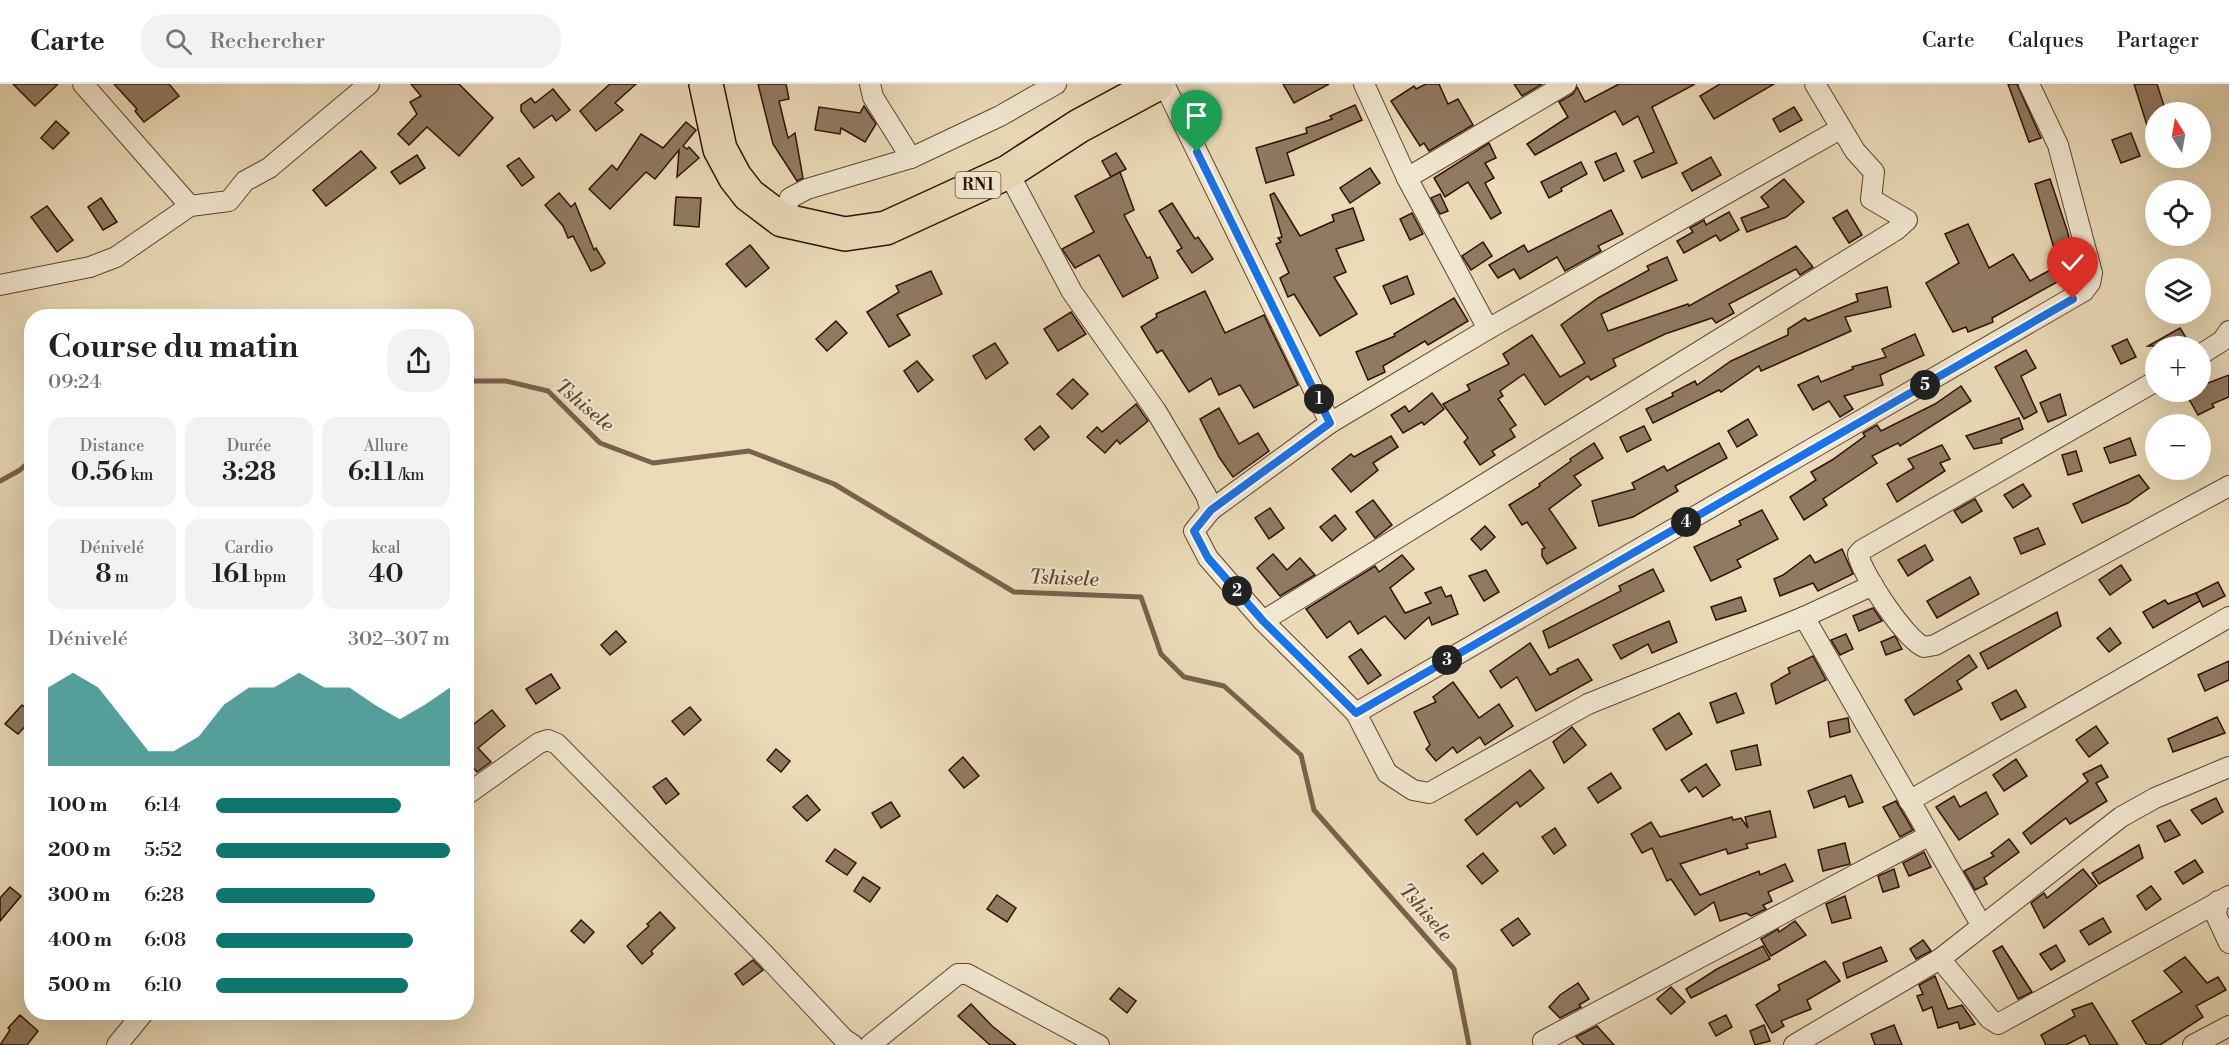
<!DOCTYPE html>
<html lang="fr">
<meta charset="utf-8">
<style>
body{margin:0;font-family:"Libre Bodoni",serif;background:#f2f2f2;color:#222;height:100vh;display:flex;flex-direction:column;font-size:22px;white-space:nowrap}
*{box-sizing:border-box;margin:0}
p{font-size:20px;color:#767676}
.icon{flex:none;width:33px;height:33px;fill:none;stroke:currentColor;stroke-width:2;stroke-linecap:round;stroke-linejoin:round}
.map{position:relative;flex:1;overflow:hidden}
.drawer{position:absolute;left:24px;top:225px;width:450px;height:711px;display:flex;flex-direction:column;background:#fff;border-radius:24px;box-shadow:0 6px 24px #0002}
.drawer>*{flex:none}
.needle{width:39px;rotate:349deg}
.controls{position:absolute;left:2145px;top:18px;display:grid;gap:12px}
.controls a{display:grid;place-items:center;width:66px;height:66px;border-radius:50%;background:#fff;box-shadow:0 6px 24px #0002;font-size:30px}
.pin{position:absolute;display:grid;place-items:center;width:51px;height:51px;color:#fff;margin:-62px -26px;border-radius:50% 50% 50% 0;rotate:-45deg;box-shadow:0 0 6px #0007}
.pin .icon{rotate:45deg}
.km{position:absolute;width:30px;height:30px;margin:-15px;border-radius:50%;background:#222;color:#fff;font-size:16px;line-height:30px;text-align:center}
.round{display:grid;place-items:center;flex:none;width:63px;height:63px;border-radius:24px;background:#f2f2f2}
.head{display:flex;align-items:center;justify-content:space-between;height:102px;padding:0 24px}
h1{font-size:33px;font-weight:600;line-height:45px}
.metrics{display:grid;grid-template-columns:repeat(3,1fr);gap:9px;height:102px;padding:6px 24px}
.metrics div{display:grid;align-content:center;border-radius:15px;background:#f2f2f2;text-align:center}
.metrics b{font-size:26px;font-weight:600}
.metrics small{font-size:16px;font-weight:400}
.metrics p{font-size:16px}
.chart{height:168px;padding:12px 24px}
.chart p{display:flex;justify-content:space-between}
.chart svg{width:100%;height:108px;margin-top:6px;fill:#0f766e;opacity:.7}
ul{padding:0 24px;list-style:none;font-size:20px}
li{display:grid;grid-template-columns:96px 72px 1fr;align-items:center;height:45px}
li i{height:15px;border-radius:8px;background:#0f766e}
header{display:flex;align-items:center;gap:36px;box-sizing:border-box;height:84px;padding:0 30px;background:#fff;border-bottom:2px solid #e0e0e0}
header strong{font-size:28px}
nav{display:flex;gap:33px;margin-inline-start:auto;font-size:21px}
.search{width:420px;height:54px;background:#f2f2f2;display:flex;align-items:center;gap:15px;box-sizing:border-box;padding:0 21px;border-radius:24px;color:#767676;font-size:22px}
.map>svg:first-child{display:block}
.lines{fill:none;stroke-linecap:round;stroke-linejoin:round}
.stream{stroke:#79614c;stroke-width:5}
.building{fill:#917a62;stroke:#2f1105;stroke-width:1.5}
.street-casing{stroke:#5e4432;stroke-width:22}
.highway-casing{stroke:#2f1105;stroke-width:36}
.street{stroke:#f2e8d1;stroke-width:20}
.highway{stroke:#ebdbb8;stroke-width:33}
.route-casing{stroke:#fff;stroke-width:12}
.route{stroke:#1a73e8;stroke-width:8}
.labels{text-anchor:middle;dominant-baseline:central;stroke-width:4.5;stroke-linejoin:round;paint-order:stroke}
.shield{fill:#f2e8d1;stroke:#6a5242;stroke-width:1.5}
.shield-label{font-size:16px;font-weight:bold;fill:#2f1105}
.water-label{font-size:20px;font-style:italic;fill:#614634;stroke:#f2e8d1}
</style>
<header>
<strong>Carte</strong>
<div class="search"><svg class="icon" aria-label="search" viewBox="0 0 24 24"><circle cx="10" cy="10" r="6"/><path d="M15 15l6 6"/></svg>Rechercher</div>
<nav><a>Carte</a><a>Calques</a><a>Partager</a></nav>
</header>
<div class="map">
<svg width="2229" height="961" viewBox="0 0 2229 961">
<rect width="100%" height="100%" fill="#ebdbb8"/>
<filter id="stains"><feTurbulence type="fractalNoise" baseFrequency=".00333" numOctaves="4"/><feColorMatrix values="0 0 0 0 .2 0 0 0 0 .09 0 0 0 0 .02 0 0 0 .5 -.17"/></filter>
<radialGradient id="worn" r=".72"><stop offset=".6" stop-color="#630" stop-opacity="0"/><stop offset="1" stop-color="#630" stop-opacity=".3"/></radialGradient>
<g class="lines">
<!-- stream -->
<g class="stream">
<polyline points="466,297 506,297 548,307 600,359 653,379 749,367 834,400 1014,508 1141,513 1161,570 1184,593 1224,602 1301,671 1314,726 1454,885 1469,961"/>
<polyline points="0,397 20,386 32,375"/>
</g>
</g>
<!-- building -->
<g class="building">
<polygon points="13,0 58,0 35,22"/>
<polygon points="114,0 169,0 179,12 144,38 135,27 137,25"/>
<polygon points="411,0 459,0 493,34 459,72 427,43 409,61 398,50 417,30 410,18 421,12"/>
<polygon points="610,0 636,0 615,19 623,26 596,47 580,27"/>
<polygon points="758,0 786,0 789,15 779,17 788,54 795,49 803,94 797,97 773,60"/>
<polygon points="1283,0 1329,0 1294,19"/>
<polygon points="1426,0 1439,0 1448,20 1458,15 1473,41 1429,67 1424,59 1420,62 1391,17 1414,2 1416,5"/>
<polygon points="1514,0 1542,0 1522,12"/>
<polygon points="1619,0 1695,0 1652,23 1677,79 1642,94 1634,77 1654,68 1638,32 1623,41 1615,27 1535,71 1527,60 1568,33 1559,18 1573,10 1577,3 1585,18"/>
<polygon points="1720,0 1774,0 1714,35 1700,12"/>
<polygon points="2008,0 2017,0 2041,54 2029,58"/>
<polygon points="2134,0 2157,0 2166,28 2156,28 2156,57 2152,57"/>
<polygon points="553,5 570,26 556,37 552,31 534,44 521,27 521,21 531,14 535,19"/>
<polygon points="1355,21 1362,36 1287,69 1294,91 1266,99 1256,64 1307,49 1306,44 1332,35 1330,32"/>
<polygon points="864,22 876,40 865,58 841,44 840,50 815,46 819,23 860,29"/>
<polygon points="1794,23 1802,36 1780,48 1773,35"/>
<polygon points="56,37 69,49 53,65 41,54"/>
<polygon points="686,38 696,46 683,62 687,65 689,63 699,74 677,93 679,66 655,95 646,88 610,125 589,105 612,81 617,86 641,50 663,64"/>
<polygon points="2131,49 2140,72 2121,79 2112,56"/>
<polygon points="1489,59 1496,74 1485,79 1494,94 1485,99 1501,129 1491,135 1468,98 1445,113 1434,94"/>
<polygon points="361,67 376,84 326,122 313,106"/>
<polygon points="1116,69 1126,85 1111,93 1102,77"/>
<polygon points="1616,69 1624,87 1604,97 1595,78"/>
<polygon points="417,71 425,84 400,100 391,88"/>
<polygon points="1711,73 1721,91 1692,107 1682,89"/>
<polygon points="519,74 534,93 522,102 507,82"/>
<polygon points="1581,78 1587,90 1561,104 1562,107 1549,114 1541,98"/>
<polygon points="1370,84 1380,99 1350,119 1340,104"/>
<polygon points="1120,88 1134,126 1124,131 1147,174 1150,173 1158,194 1123,213 1099,171 1075,184 1062,165 1094,148 1075,112"/>
<polygon points="1784,95 1804,118 1786,133 1747,148 1741,134 1769,123 1761,113"/>
<polygon points="2050,95 2067,146 2078,189 2066,193 2065,187 2061,188 2035,100"/>
<polygon points="559,109 571,123 575,119 594,166 596,164 605,179 600,183 591,187 573,152 568,154 563,142 545,121"/>
<polygon points="1274,109 1300,152 1334,137 1332,131 1353,124 1364,156 1336,165 1346,188 1334,193 1357,230 1320,252 1294,210 1288,213 1280,194 1289,189 1276,160 1281,158 1278,154 1282,153 1270,111"/>
<polygon points="1440,110 1448,127 1440,130 1431,114"/>
<polygon points="676,113 701,114 699,143 674,141"/>
<polygon points="101,114 117,138 103,146 88,123"/>
<polygon points="1172,119 1195,155 1198,153 1213,175 1192,189 1177,167 1182,164 1159,127"/>
<polygon points="47,122 73,156 57,168 31,133"/>
<polygon points="1611,126 1623,150 1598,162 1601,167 1565,187 1557,173 1520,195 1514,185 1498,194 1489,181 1524,161 1528,168"/>
<polygon points="1847,126 1862,151 1849,159 1833,134"/>
<polygon points="1729,128 1739,146 1720,157 1716,151 1684,169 1677,157 1693,148 1690,144 1704,136 1706,141"/>
<polygon points="1412,129 1423,150 1410,156 1400,135"/>
<polygon points="1968,140 1989,184 2013,170 2030,197 2052,185 2059,197 1992,234 1993,238 1968,248 1966,243 1953,248 1926,199 1959,179 1945,150"/>
<polygon points="1483,158 1492,172 1471,186 1462,172"/>
<polygon points="750,161 769,184 746,203 726,180"/>
<polygon points="1796,162 1813,183 1800,191 1796,185 1729,220 1734,229 1716,239 1712,234 1665,250 1613,275 1616,282 1591,296 1588,292 1545,321 1524,290 1500,307 1503,312 1498,315 1516,341 1510,345 1515,353 1492,367 1495,371 1480,381 1464,358 1468,354 1443,320 1470,306 1467,301 1509,280 1503,270 1532,251 1560,293 1585,279 1561,241 1598,214 1649,186 1647,182 1667,173 1677,196 1601,230 1608,247 1688,220 1689,222"/>
<polygon points="931,187 942,210 897,231 910,251 889,263 867,228 899,208 896,202"/>
<polygon points="1407,192 1414,210 1391,220 1383,202"/>
<polygon points="1887,203 1891,223 1845,233 1851,247 1761,287 1759,282 1721,308 1719,306 1653,339 1646,325 1673,312 1672,309 1695,297 1697,301 1731,277 1788,251 1788,245 1805,234 1808,237 1858,217 1856,210"/>
<polygon points="1205,207 1225,249 1264,231 1298,301 1254,324 1240,301 1219,311 1211,294 1189,308 1162,266 1157,269 1141,243 1157,233 1156,230"/>
<polygon points="1454,214 1468,237 1428,261 1425,257 1383,282 1385,288 1368,296 1356,268 1395,252 1394,250"/>
<polygon points="1071,228 1086,250 1058,267 1044,245"/>
<polygon points="836,237 847,249 827,267 816,255"/>
<polygon points="2180,244 2191,262 2148,262"/>
<polygon points="1915,250 1924,271 1880,291 1883,301 1844,312 1853,325 1840,333 1829,317 1813,326 1798,301 1818,292 1821,298 1853,285 1852,283 1886,273 1882,265"/>
<polygon points="2127,255 2136,273 2121,280 2112,262"/>
<polygon points="995,259 1008,279 986,295 973,272"/>
<polygon points="2026,266 2036,284 2021,292 2037,328 2024,335 1995,283"/>
<polygon points="917,277 933,296 918,308 904,287"/>
<polygon points="2229,291 2229,313 2212,320 2214,323 2198,331 2185,308 2200,308 2200,302"/>
<polygon points="1073,295 1088,310 1072,325 1057,310"/>
<polygon points="1961,302 1971,317 1900,362 1898,359 1872,372 1877,379 1823,415 1827,421 1804,436 1790,413 1816,396 1811,388 1832,376 1865,352 1863,349 1877,341 1881,347 1935,320"/>
<polygon points="1432,309 1444,325 1424,341 1422,338 1403,349 1391,331 1405,322 1409,328"/>
<polygon points="2060,310 2066,331 2048,338 2040,319"/>
<polygon points="1136,320 1148,337 1120,360 1117,356 1105,369 1087,353 1097,343 1102,348"/>
<polygon points="1219,324 1239,360 1258,349 1269,367 1233,393 1219,373 1200,335"/>
<polygon points="2019,334 2023,345 2001,355 2002,359 1974,365 1966,352"/>
<polygon points="1748,335 1757,351 1737,363 1728,347"/>
<polygon points="1040,342 1049,353 1034,366 1025,355"/>
<polygon points="1644,342 1651,356 1627,368 1620,353"/>
<polygon points="1391,352 1398,363 1373,379 1378,386 1351,408 1332,385 1351,370 1354,373"/>
<polygon points="2130,354 2136,371 2110,379 2104,364"/>
<polygon points="1594,359 1603,374 1574,392 1581,401 1549,425 1576,464 1547,480 1542,472 1542,465 1545,464 1527,438 1522,441 1509,421 1540,402 1539,400 1571,377 1570,375"/>
<polygon points="1719,359 1727,374 1675,402 1678,407 1633,433 1599,442 1592,417 1635,405 1632,399 1664,382 1667,387"/>
<polygon points="1942,361 1950,375 1940,379 1945,387 1897,418 1887,400 1914,384 1908,375"/>
<polygon points="2076,367 2082,387 2068,391 2062,371"/>
<polygon points="2139,391 2149,404 2128,419 2082,439 2073,420"/>
<polygon points="2023,400 2031,412 2013,424 2004,411"/>
<polygon points="1975,415 1982,427 1962,439 1954,427"/>
<polygon points="1373,416 1392,441 1375,454 1356,428"/>
<polygon points="1270,424 1284,444 1269,455 1255,434"/>
<polygon points="1762,426 1778,455 1737,476 1741,483 1711,497 1694,463 1741,441 1739,437"/>
<polygon points="1335,431 1346,445 1332,457 1320,443"/>
<polygon points="1485,442 1495,453 1481,466 1471,455"/>
<polygon points="2038,444 2045,460 2021,470 2014,454"/>
<polygon points="1925,461 1933,476 1908,492 1898,476"/>
<polygon points="1842,465 1853,490 1818,507 1813,499 1780,512 1774,495 1783,491 1810,471 1815,479"/>
<polygon points="1273,470 1287,486 1300,474 1315,491 1280,512 1257,484"/>
<polygon points="1402,471 1414,485 1390,504 1405,529 1431,519 1425,509 1441,503 1446,513 1451,511 1458,530 1432,541 1429,533 1405,555 1385,532 1358,550 1350,537 1327,554 1306,525 1375,482 1379,488"/>
<polygon points="2121,481 2131,496 2110,511 2099,496"/>
<polygon points="1653,485 1664,507 1549,564 1543,547 1621,507 1619,502"/>
<polygon points="1486,486 1499,508 1484,517 1469,492"/>
<polygon points="1970,493 1979,510 1937,534 1927,517"/>
<polygon points="2218,498 2225,512 2203,523 2196,509"/>
<polygon points="2196,509 2200,517 2153,544 2143,528 2165,516 2168,520"/>
<polygon points="1741,513 1746,527 1716,536 1711,523"/>
<polygon points="1873,524 1882,537 1859,547 1853,532"/>
<polygon points="2057,528 2061,542 1988,585 1980,569"/>
<polygon points="1669,537 1677,558 1652,569 1648,560 1621,575 1613,561"/>
<polygon points="2110,544 2121,559 2109,568 2097,554"/>
<polygon points="616,547 626,558 610,571 601,561"/>
<polygon points="1846,550 1853,565 1840,571 1831,556"/>
<polygon points="1895,552 1902,565 1886,571 1881,558"/>
<polygon points="1530,559 1550,591 1558,587 1557,585 1578,575 1592,596 1536,627 1517,593 1501,604 1490,587"/>
<polygon points="1361,565 1381,591 1368,600 1349,573"/>
<polygon points="1969,571 1977,583 1957,597 1962,605 1914,631 1905,616"/>
<polygon points="1813,572 1826,596 1776,620 1771,600 1790,589 1788,584"/>
<polygon points="2229,577 2229,596 2205,607 2198,591"/>
<polygon points="551,590 560,604 536,620 526,605"/>
<polygon points="1453,598 1479,634 1499,620 1513,642 1485,661 1480,653 1457,669 1453,663 1436,677 1426,665 1430,661 1414,628 1436,618 1433,613"/>
<polygon points="2016,606 2026,623 2001,636 1992,619"/>
<polygon points="1736,609 1744,629 1717,639 1710,619"/>
<polygon points="22,621 32,629 32,635 18,650 5,640"/>
<polygon points="690,623 701,636 684,651 672,637"/>
<polygon points="492,626 505,642 478,664 491,678 477,688 466,675 466,646"/>
<polygon points="1679,629 1692,650 1666,666 1653,645"/>
<polygon points="2217,633 2225,649 2173,668 2168,655"/>
<polygon points="1848,634 1850,648 1830,653 1828,638"/>
<polygon points="2096,642 2108,659 2089,673 2076,656"/>
<polygon points="1572,643 1586,661 1564,679 1553,658"/>
<polygon points="1757,661 1761,681 1736,686 1731,667"/>
<polygon points="776,665 790,677 781,688 767,676"/>
<polygon points="963,673 979,692 964,704 949,686"/>
<polygon points="2016,675 2027,692 2004,707 1993,691"/>
<polygon points="1706,680 1720,701 1703,713 1696,703 1689,708 1681,696"/>
<polygon points="2101,681 2108,693 2096,699 2107,717 2070,740 2066,734 2031,760 2023,749 2088,697 2083,690"/>
<polygon points="1530,686 1544,704 1520,723 1517,718 1477,751 1465,736"/>
<polygon points="1611,689 1621,704 1598,719 1588,704"/>
<polygon points="1851,691 1863,718 1849,723 1845,712 1814,724 1808,707"/>
<polygon points="666,694 679,710 666,720 653,703"/>
<polygon points="1986,708 1998,730 1959,756 1936,723 1954,712 1960,723"/>
<polygon points="807,711 820,726 807,737 793,723"/>
<polygon points="2216,714 2223,728 2202,740 2191,726"/>
<polygon points="1896,717 1913,746 1900,753 1883,723"/>
<polygon points="891,718 900,732 881,744 872,729"/>
<polygon points="1770,727 1776,753 1746,760 1748,764 1728,770 1726,765 1680,780 1700,811 1759,787 1760,791 1785,780 1793,797 1768,808 1772,817 1763,821 1766,825 1751,832 1746,829 1720,837 1714,818 1695,831 1671,795 1667,797 1652,764 1642,769 1631,750 1651,738 1660,753 1732,733 1733,736 1741,734 1748,744 1745,733"/>
<polygon points="2170,736 2180,751 2165,758 2157,742"/>
<polygon points="1555,744 1566,761 1554,770 1542,753"/>
<polygon points="2009,755 2019,768 1984,794 1987,800 1975,806 1964,787 1994,772 1991,769"/>
<polygon points="1845,759 1850,780 1823,787 1818,766"/>
<polygon points="2139,761 2143,774 2099,800 2092,789"/>
<polygon points="835,765 856,779 847,791 826,777"/>
<polygon points="1924,768 1931,783 1909,792 1903,779"/>
<polygon points="1483,769 1498,787 1482,800 1467,782"/>
<polygon points="2195,776 2203,788 2183,800 2175,788"/>
<polygon points="1894,785 1899,803 1883,808 1878,792"/>
<polygon points="2083,785 2097,802 2044,844 2031,819 2044,809 2047,814"/>
<polygon points="863,793 880,804 870,818 854,807"/>
<polygon points="2151,802 2161,815 2146,826 2137,812"/>
<polygon points="10,803 21,812 0,837 0,814"/>
<polygon points="997,811 1016,824 1007,838 987,825"/>
<polygon points="1845,812 1851,834 1832,839 1826,820"/>
<polygon points="660,828 675,844 651,867 653,870 642,880 627,862 649,842 647,840"/>
<polygon points="1518,834 1530,850 1513,862 1501,846"/>
<polygon points="2103,834 2111,848 2089,861 2080,847"/>
<polygon points="581,836 594,848 584,859 571,847"/>
<polygon points="1795,837 1806,851 1771,872 1761,855 1778,845 1779,848"/>
<polygon points="1923,856 1931,867 1916,875 1910,865"/>
<polygon points="2056,861 2065,877 2051,886 2040,870"/>
<polygon points="1763,862 1770,875 1691,914 1686,905 1717,885"/>
<polygon points="2002,862 2032,908 2018,915 1993,867"/>
<polygon points="1881,863 1887,877 1847,894 1843,879"/>
<polygon points="2185,873 2207,899 2218,893 2226,906 2196,922 2203,933 2160,961 2147,961 2132,937 2182,908 2164,887"/>
<polygon points="753,876 763,886 743,901 735,890"/>
<polygon points="1825,877 1840,897 1807,916 1811,925 1781,937 1784,942 1772,949 1756,921 1780,906 1778,901"/>
<polygon points="1935,892 1948,925 1962,921 1975,940 1960,945 1958,938 1938,944 1932,923 1923,927 1917,912 1923,910 1919,901"/>
<polygon points="1578,899 1589,915 1579,921 1581,923 1560,934 1549,923 1560,911"/>
<polygon points="1671,903 1685,918 1671,930 1657,915"/>
<polygon points="1119,904 1136,917 1127,929 1110,915"/>
<polygon points="2092,919 2118,961 2090,961 2085,951 2066,961 2046,961 2041,951 2075,932 2072,926"/>
<polygon points="971,920 992,942 1016,961 990,961 958,932"/>
<polygon points="20,931 38,947 27,961 0,961 10,946 8,944"/>
<polygon points="1726,931 1732,943 1716,952 1709,939"/>
<polygon points="1764,941 1770,957 1755,961 1750,947"/>
<polygon points="1894,941 1902,961 1875,961 1871,950"/>
<polygon points="1597,942 1614,961 1584,961 1576,953"/>
</g>
<g class="lines">
<!-- street casing -->
<g class="street-casing">
<g id="street">
<polyline points="83,0 190,122"/>
<polyline points="870,0 873,13 911,74"/>
<polyline points="1164,0 1330,339"/>
<polyline points="1364,0 1407,94 1488,245"/>
<polyline points="1840,45 1488,245 1330,339 1211,426 1194,447 1208,474 1263,537 1356,629 1387,689 1413,706 1429,709 1588,620 1804,533 1873,501"/>
<polyline points="1008,88 1072,208 1156,327 1206,411 1211,426"/>
<polyline points="1407,94 1566,0"/>
<polyline points="782,136 790,114 807,105 911,74 1000,32 1056,0"/>
<polyline points="0,201 90,183 116,173 190,122 229,117 245,97 269,84 369,0"/>
<polyline points="2200,271 2222,257 2229,247"/>
<path d="M2156,297L1862,466L1858,470C1862,490 1906,556 1924,563L1935,561L2229,402"/>
<polyline points="1804,533 1982,842"/>
<polyline points="1263,537 1896,146 1907,136 1871,115 1874,88 1855,67 1815,0"/>
<polyline points="1356,629 2084,207 2090,199 2092,189 2058,61 2029,0"/>
<polyline points="466,711 539,659 548,656 557,660 765,871 844,955 853,961"/>
<polyline points="1909,717 2229,533"/>
<polyline points="2218,817 2216,831 2229,859"/>
<polyline points="1940,875 1990,935 1998,940 2229,812"/>
<polyline points="1543,957 1928,752"/>
<polyline points="117,961 144,928"/>
<polyline points="870,961 958,890 967,890 1099,961"/>
<polyline points="1794,961 1940,875 2121,733 2155,714 2229,683"/>
<polyline points="2193,961 2229,942"/>
</g>
</g>
<!-- highway casing -->
<g class="highway-casing">
<polyline id="highway" points="706,0 720,65 735,93 749,111 782,136 845,150 886,144 1008,88 1079,42 1157,0"/>
</g>
<!-- street -->
<use href="#street" class="street"/>
<!-- highway -->
<use href="#highway" class="highway"/>
</g>
<g class="lines">
<!-- route casing -->
<g class="route-casing">
<polyline id="route" points="1197,68 1330,339 1211,426 1194,447 1208,474 1263,537 1356,629 2073,215"/>
</g>
<!-- route -->
<use href="#route" class="route"/>
</g>
<g class="labels">
<!-- shield labels -->
<rect class="shield" x="955.5" y="88" width="45" height="26" rx="4.5"/>
<g class="shield-label">
<text x="978" y="101">RN1</text>
</g>
<!-- water labels -->
<g class="water-label">
<text transform="translate(584 322) rotate(40)">Tshisele</text>
<text transform="translate(1064 495) rotate(2)">Tshisele</text>
<text transform="translate(1425 829) rotate(49)">Tshisele</text>
</g>
</g>
<rect width="100%" height="100%" filter="url(#stains)"/>
<rect width="100%" height="100%" fill="url(#worn)"/>
</svg>
<div class="controls">
<a><svg class="needle" viewBox="-14 -14 28 28"><path d="M0-13l5 13h-10z" fill="#e53935"/><path d="M0 13l5-13h-10z" fill="#767676"/></svg></a>
<a><svg class="icon" aria-label="locate" viewBox="0 0 24 24"><circle cx="12" cy="12" r="6"/><path d="M12 2v4M12 18v4M2 12h4M18 12h4"/></svg></a>
<a><svg class="icon" aria-label="layers" viewBox="0 0 24 24"><path d="M12 4l9 5-9 5-9-5zM3 14l9 5 9-5"/></svg></a>
<a>+</a>
<a>−</a>
</div>
<div class="pin" style="left:1197px;top:68px;background:#1e9e55"><svg class="icon" aria-label="arrive" viewBox="0 0 24 24"><path d="M6 21V4h12l-3 4 3 4H6"/></svg></div>
<div class="pin" style="left:2073px;top:215px;background:#d93025"><svg class="icon" aria-label="check" viewBox="0 0 24 24"><path d="M5 12l5 5 9-10"/></svg></div>
<b class="km" style="left:1319px;top:315px">1</b>
<b class="km" style="left:1237px;top:507px">2</b>
<b class="km" style="left:1447px;top:576px">3</b>
<b class="km" style="left:1686px;top:438px">4</b>
<b class="km" style="left:1925px;top:301px">5</b>
<section class="drawer">
<div class="head"><div><h1>Course du matin</h1><p>09:24</p></div><a class="round"><svg class="icon" aria-label="share" viewBox="0 0 24 24"><path d="M12 15V3M7 8l5-5 5 5M5 13v7h14v-7"/></svg></a></div>
<div class="metrics">
<div><p>Distance</p><b>0.56<small> km</small></b></div>
<div><p>Durée</p><b>3:28</b></div>
<div><p>Allure</p><b>6:11<small> /km</small></b></div>
</div>
<div class="metrics">
<div><p>Dénivelé</p><b>8<small> m</small></b></div>
<div><p>Cardio</p><b>161<small> bpm</small></b></div>
<div><p>kcal</p><b>40</b></div>
</div>
<div class="chart"><p><span>Dénivelé</span>302–307 m</p>
<svg viewBox="0 0 160 44" preserveAspectRatio="none"><path d="M0 44V12L10 6L20 12L30 25L40 38L50 38L60 32L70 19L80 12L90 12L100 6L110 12L120 12L130 19L140 25L150 19L160 12V44z"/></svg>
</div>
<ul>
<li><b>100 m</b>6:14<i style="width:79%"></i></li>
<li><b>200 m</b>5:52<i style="width:100%"></i></li>
<li><b>300 m</b>6:28<i style="width:68%"></i></li>
<li><b>400 m</b>6:08<i style="width:84%"></i></li>
<li><b>500 m</b>6:10<i style="width:82%"></i></li>
</ul>
</section>
</div>
